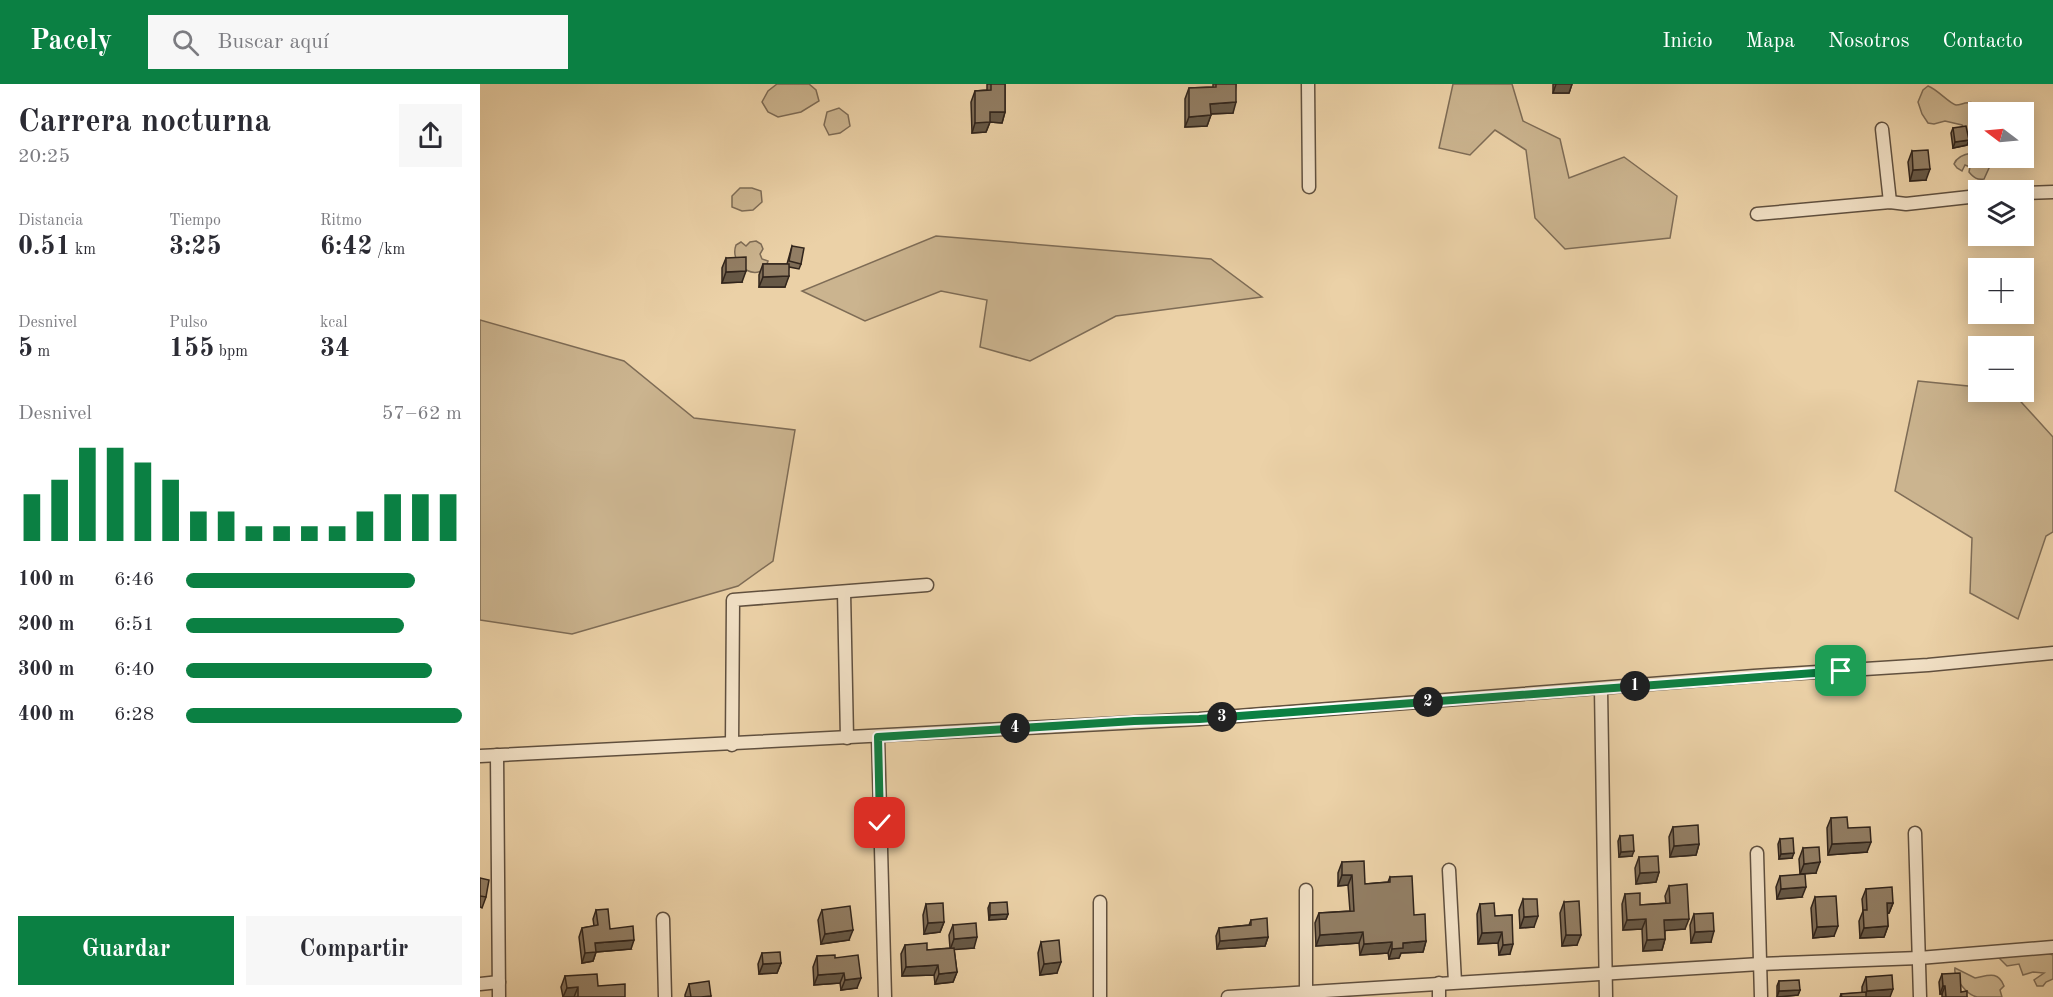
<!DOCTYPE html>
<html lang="es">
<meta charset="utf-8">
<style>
body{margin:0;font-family:"Old Standard TT",serif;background:#f7f7f7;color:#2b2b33;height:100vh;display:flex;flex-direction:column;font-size:22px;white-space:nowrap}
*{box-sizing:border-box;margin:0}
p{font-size:20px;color:#7c7c81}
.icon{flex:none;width:33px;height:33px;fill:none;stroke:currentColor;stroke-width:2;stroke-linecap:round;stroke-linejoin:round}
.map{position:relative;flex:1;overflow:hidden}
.sheet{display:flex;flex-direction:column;background:#fff;width:480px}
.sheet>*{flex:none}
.needle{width:39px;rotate:286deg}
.fabs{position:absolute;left:1488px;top:18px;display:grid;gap:12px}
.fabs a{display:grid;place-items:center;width:66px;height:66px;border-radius:0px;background:#fff;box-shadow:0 3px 15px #0003;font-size:30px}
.pin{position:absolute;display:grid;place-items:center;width:51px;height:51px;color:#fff;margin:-26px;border-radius:12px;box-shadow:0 3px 9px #0006}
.km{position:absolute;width:30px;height:30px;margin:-15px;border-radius:50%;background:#222;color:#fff;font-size:16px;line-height:30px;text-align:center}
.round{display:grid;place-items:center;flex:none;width:63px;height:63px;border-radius:0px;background:#f7f7f7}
.overview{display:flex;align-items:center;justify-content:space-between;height:102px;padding:0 18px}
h1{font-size:33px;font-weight:800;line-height:45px}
.stats{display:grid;grid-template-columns:repeat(3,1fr);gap:9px;height:102px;padding:6px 18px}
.stats div{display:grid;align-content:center}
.stats b{font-size:26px;font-weight:800}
.stats small{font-size:16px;font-weight:400}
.stats p{font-size:16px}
.chart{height:168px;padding:12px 18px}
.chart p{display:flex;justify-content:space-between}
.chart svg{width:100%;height:108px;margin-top:6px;stroke:#0b8043;stroke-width:6}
.primary-button{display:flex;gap:12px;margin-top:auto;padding:12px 18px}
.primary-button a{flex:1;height:69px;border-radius:0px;background:#0b8043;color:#fff;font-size:24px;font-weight:800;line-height:69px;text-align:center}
.primary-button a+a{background:#f7f7f7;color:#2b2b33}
ul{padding:0 18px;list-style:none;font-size:20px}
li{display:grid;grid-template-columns:96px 72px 1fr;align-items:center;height:45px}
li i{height:15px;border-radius:8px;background:#0b8043}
header{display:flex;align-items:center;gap:36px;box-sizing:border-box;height:84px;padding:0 30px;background:#0b8043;color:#fff}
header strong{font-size:28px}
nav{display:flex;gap:33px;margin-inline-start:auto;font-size:21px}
.search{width:420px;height:54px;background:#f7f7f7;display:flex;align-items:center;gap:15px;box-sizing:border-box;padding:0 21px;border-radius:0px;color:#7c7c81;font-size:22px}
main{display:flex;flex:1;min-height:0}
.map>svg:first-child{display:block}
.green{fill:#cbb48f;stroke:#7e6c56;stroke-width:1.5}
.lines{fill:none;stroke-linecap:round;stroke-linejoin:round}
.minor-casing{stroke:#60503f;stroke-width:15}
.minor{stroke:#f2e1c6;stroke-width:12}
.wall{fill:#7e6c56;stroke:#31251c;stroke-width:1.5}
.shaded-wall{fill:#665846;stroke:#31251c;stroke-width:1.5}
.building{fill:#927e64;stroke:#31251c;stroke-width:1.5}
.route-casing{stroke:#fff;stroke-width:12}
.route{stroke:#0b8043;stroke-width:8}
</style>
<header>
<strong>Pacely</strong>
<div class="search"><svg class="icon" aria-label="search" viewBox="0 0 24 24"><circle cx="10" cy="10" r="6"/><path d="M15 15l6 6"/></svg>Buscar aquí</div>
<nav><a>Inicio</a><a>Mapa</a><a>Nosotros</a><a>Contacto</a></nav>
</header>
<main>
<section class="sheet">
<div class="overview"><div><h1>Carrera nocturna</h1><p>20:25</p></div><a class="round"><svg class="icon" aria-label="share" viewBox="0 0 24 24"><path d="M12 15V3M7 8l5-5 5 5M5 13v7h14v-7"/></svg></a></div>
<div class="stats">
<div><p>Distancia</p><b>0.51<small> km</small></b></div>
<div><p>Tiempo</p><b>3:25</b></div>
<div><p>Ritmo</p><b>6:42<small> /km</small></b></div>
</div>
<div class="stats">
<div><p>Desnivel</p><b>5<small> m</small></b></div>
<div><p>Pulso</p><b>155<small> bpm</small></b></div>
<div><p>kcal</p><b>34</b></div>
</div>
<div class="chart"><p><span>Desnivel</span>57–62 m</p>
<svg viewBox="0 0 160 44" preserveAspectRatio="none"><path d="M5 44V25M15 44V19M25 44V6M35 44V6M45 44V12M55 44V19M65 44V32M75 44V32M85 44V38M95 44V38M105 44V38M115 44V38M125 44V32M135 44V25M145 44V25M155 44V25"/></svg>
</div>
<ul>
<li><b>100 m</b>6:46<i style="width:83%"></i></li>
<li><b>200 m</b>6:51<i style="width:79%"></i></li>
<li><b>300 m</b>6:40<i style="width:89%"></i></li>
<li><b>400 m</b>6:28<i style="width:100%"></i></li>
</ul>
<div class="primary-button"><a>Guardar</a><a>Compartir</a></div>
</section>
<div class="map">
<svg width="1573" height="913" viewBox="0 0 1573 913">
<rect width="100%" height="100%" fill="#ebd1a7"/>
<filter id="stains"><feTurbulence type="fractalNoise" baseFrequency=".00333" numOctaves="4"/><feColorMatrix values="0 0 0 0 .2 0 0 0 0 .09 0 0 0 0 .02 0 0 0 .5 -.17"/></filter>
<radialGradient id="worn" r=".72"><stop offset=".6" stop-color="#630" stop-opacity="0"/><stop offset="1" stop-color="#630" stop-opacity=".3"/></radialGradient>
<!-- green -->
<g class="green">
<polygon points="297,0 329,0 336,6 339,17 321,28 298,33 288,28 282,18 288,7"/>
<polygon points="973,0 1032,0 1043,37 1080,55 1089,94 1144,73 1197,112 1190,154 1085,165 1055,134 1046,66 1015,46 990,71 959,64"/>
<path d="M1448,2C1457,5 1470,20 1476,21C1480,21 1481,20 1485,19C1495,17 1506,21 1511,28H1498V59L1491,60L1486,57V47L1482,41L1465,37L1454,40L1448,39L1442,30L1438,18L1443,6Z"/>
<polygon points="359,24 368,31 370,42 360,49 349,51 344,41 347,28"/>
<path d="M1492,69L1502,74L1509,84L1504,95C1497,96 1494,94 1489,88L1490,83L1485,81L1482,87L1477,84L1474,80C1477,72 1485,70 1492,69Z"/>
<polygon points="260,104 272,104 281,107 282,118 273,126 262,127 252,123 252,112"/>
<polygon points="456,152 731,175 782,213 636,232 550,277 500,263 507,216 461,207 385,237 322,207"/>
<path d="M276,157L281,160L283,165L280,170L282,175L288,177C282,201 248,183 256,161L261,158L266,162L270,158Z"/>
<polygon points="0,236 144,277 214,334 315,346 293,477 258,502 92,550 0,536"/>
<polygon points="1438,297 1498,303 1498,308 1532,308 1573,353 1573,448 1566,452 1538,535 1490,509 1492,454 1415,407"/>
<polygon points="1564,868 1573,871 1573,895 1566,898 1563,902 1557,902 1554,896 1564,889 1553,888 1543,891 1539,880 1527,882 1519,874 1522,870"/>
<path d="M1475,884L1495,894C1507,892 1518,886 1524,902L1520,906L1522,913C1514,913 1505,913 1497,913C1487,911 1473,894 1475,884Z"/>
</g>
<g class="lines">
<!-- minor casing -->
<g class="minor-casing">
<g id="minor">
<polyline points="828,0 829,103"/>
<polyline points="1402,45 1410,118"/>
<polyline points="1544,109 1573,108"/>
<polyline points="1277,130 1410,118 1426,120 1498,112"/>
<polyline points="364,508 367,654"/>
<polyline points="1121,605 1126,913"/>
<polyline points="398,653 405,913"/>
<polyline points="252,661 253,516 447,501"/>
<polyline points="17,671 19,913"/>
<polyline points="0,672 719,635 1274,592 1448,581 1573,569"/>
<polyline points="1435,749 1440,913"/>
<polyline points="1277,769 1281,913"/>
<polyline points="969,786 975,898"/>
<polyline points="183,835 185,913"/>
<polyline points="959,899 959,913"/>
<polyline points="0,900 19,898"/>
<polyline points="826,909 826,806"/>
<polyline points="620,913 620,818"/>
<polyline points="748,913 1280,880 1439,874 1573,863"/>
</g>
</g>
<!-- minor -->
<use href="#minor" class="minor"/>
</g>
<!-- wall -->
<g class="wall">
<polygon points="507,0 525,0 525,28 522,39 510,38 506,48 492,49 491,18 495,7 507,6"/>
<polygon points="733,0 756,0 753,29 731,30 727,42 705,43 705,15 709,4 733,3"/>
<polygon points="1073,0 1092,0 1089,9 1073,9"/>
<polygon points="1473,44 1489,56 1487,61 1473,64 1471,49"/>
<polygon points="1432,67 1446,96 1430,97 1428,78"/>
<polygon points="312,162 321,180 319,185 309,183 305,203 279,203 279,191 283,180 307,180"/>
<polygon points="246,174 262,198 242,199 242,184"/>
<polygon points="1351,734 1368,744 1387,768 1348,771 1347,744"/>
<polygon points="1193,743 1219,760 1216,771 1190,773 1189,753"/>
<polygon points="1140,752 1152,772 1139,773 1138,757"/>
<polygon points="1300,755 1312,774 1299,775 1298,760"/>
<polygon points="1323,764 1336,789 1320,790 1319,775"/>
<polygon points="1159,773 1179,788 1176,798 1156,800 1155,784"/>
<polygon points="862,778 885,800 908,798 910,793 934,831 946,857 943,868 921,869 919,874 909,875 908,869 880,871 879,859 836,862 835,839 839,829 870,827 868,801 858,802 858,789"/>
<polygon points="1300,792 1322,813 1297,815 1296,803"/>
<polygon points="0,794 6,813 2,824 0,823"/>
<polygon points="1189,802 1205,845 1185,846 1185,855 1182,866 1163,867 1162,845 1143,846 1142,820 1145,810 1160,821 1186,819 1185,812"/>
<polygon points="1386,805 1413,819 1409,829 1407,829 1408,842 1404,853 1380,854 1379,837 1383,827 1382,815"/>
<polygon points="1335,813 1354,852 1333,854 1331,824"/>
<polygon points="1043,815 1054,843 1040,844 1039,826"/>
<polygon points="1084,818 1097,861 1082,862 1080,829"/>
<polygon points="510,819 528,830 526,835 509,836 508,824"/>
<polygon points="446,820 464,838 460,848 444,850 443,831"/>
<polygon points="1000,820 1015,832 1032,831 1030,870 1019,871 1018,859 998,860 997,830"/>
<polygon points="116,826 130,845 151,865 116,868 113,877 102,879 99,853 102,844 114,842 113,835"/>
<polygon points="342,826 369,856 341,860 338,836"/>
<polygon points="1214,830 1231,858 1211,859 1210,841"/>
<polygon points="771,836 788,853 785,862 737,865 736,852 739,844 769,841"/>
<polygon points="473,841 494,864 474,865 477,888 473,898 455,900 454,891 422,892 421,870 425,861 447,866 470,864 469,851"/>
<polygon points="561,858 577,889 560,891 558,869"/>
<polygon points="282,869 301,879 297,889 279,890 278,880"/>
<polygon points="337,872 355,874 377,904 361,906 360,899 334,901 333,883"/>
<polygon points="1462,890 1481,908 1487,913 1462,913 1462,910 1460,910 1459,898"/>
<polygon points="85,892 118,902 145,913 83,913 81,903"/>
<polygon points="1386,893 1410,913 1360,913 1361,910 1382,909 1382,903"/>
<polygon points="1299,897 1320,906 1318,911 1297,913 1297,902"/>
<polygon points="209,900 231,912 230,913 205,913 205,911"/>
</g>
<!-- shaded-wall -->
<g class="shaded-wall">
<polygon points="1076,0 1092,0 1089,9 1073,9"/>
<polygon points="756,18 753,29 727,30 730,20"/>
<polygon points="510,28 525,28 522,39 510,38 506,48 492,49 495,39"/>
<polygon points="731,31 727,42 705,43 709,33"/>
<polygon points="1489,56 1487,61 1473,64 1475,58"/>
<polygon points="1450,85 1446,96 1430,97 1433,86"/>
<polygon points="266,187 262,198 242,199 246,188"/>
<polygon points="309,192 305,203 279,203 283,193"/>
<polygon points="1391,758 1387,768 1348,771 1352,760"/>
<polygon points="1219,760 1216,771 1190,773 1194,762"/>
<polygon points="1154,767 1152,772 1139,773 1141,768"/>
<polygon points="1314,769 1312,774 1299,775 1301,770"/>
<polygon points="1340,778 1336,789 1320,790 1324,780"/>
<polygon points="1179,788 1176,798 1156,800 1160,789"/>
<polygon points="862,791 872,791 868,801 858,802"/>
<polygon points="1326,803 1322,813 1297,815 1301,805"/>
<polygon points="1407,819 1413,819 1409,829 1403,830"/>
<polygon points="528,830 526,835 509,836 510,831"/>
<polygon points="1058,832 1054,843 1040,844 1044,833"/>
<polygon points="1166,835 1162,845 1143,846 1147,836"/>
<polygon points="1209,835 1205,845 1180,847 1184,836"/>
<polygon points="464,838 460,848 444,850 448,839"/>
<polygon points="1358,842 1354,852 1333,854 1337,843"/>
<polygon points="1408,842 1404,853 1380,854 1384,844"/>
<polygon points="373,846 369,856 341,860 345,850"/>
<polygon points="1234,847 1231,858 1211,859 1215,848"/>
<polygon points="883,848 879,859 836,862 840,851"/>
<polygon points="1022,848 1018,859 998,860 1002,849"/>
<polygon points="1086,851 1101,851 1097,861 1082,862"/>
<polygon points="497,853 494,864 470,866 474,855"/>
<polygon points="788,853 785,862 737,865 740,857"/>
<polygon points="1185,855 1182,866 1163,867 1167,856"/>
<polygon points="154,856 151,865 116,868 113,877 102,879 105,869 115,859"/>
<polygon points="946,857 943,868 921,869 919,874 909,875 912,865 923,859"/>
<polygon points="912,858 908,869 880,871 884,860"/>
<polygon points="1033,860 1030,870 1019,871 1023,861"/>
<polygon points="581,878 577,889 560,891 564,880"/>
<polygon points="301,879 297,889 279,890 283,880"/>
<polygon points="458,881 454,891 422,892 426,883"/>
<polygon points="477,888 473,898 455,900 459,890"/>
<polygon points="364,889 360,899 334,901 338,891"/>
<polygon points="381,894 377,904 361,906 365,896"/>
<polygon points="1463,902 1465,902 1462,910 1460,910"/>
<polygon points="98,903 94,913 83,913 87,904"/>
<polygon points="1413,905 1410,913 1384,913 1387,907"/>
<polygon points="1320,906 1318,911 1297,913 1299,907"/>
</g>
<!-- building -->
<g class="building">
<polygon points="511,0 525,0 525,28 510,28 510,38 495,39 495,7 511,6"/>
<polygon points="736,0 756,0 756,18 730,20 731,31 709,33 709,4 736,3"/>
<polygon points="1486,42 1489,56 1475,58 1473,44"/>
<polygon points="1448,66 1450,85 1433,86 1432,67"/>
<polygon points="312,162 324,164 321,180 309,177"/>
<polygon points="266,173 266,187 246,188 246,174"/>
<polygon points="283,180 309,180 309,192 283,193"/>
<polygon points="1367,733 1368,744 1390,743 1391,758 1352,760 1351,734"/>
<polygon points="1218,741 1219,760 1194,762 1193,743"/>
<polygon points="1153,751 1154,767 1141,768 1140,752"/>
<polygon points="1313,754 1314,769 1301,770 1300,755"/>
<polygon points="1339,763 1340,778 1324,780 1323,764"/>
<polygon points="1178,772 1179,788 1160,789 1159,773"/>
<polygon points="884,777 885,800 910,798 910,793 932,792 934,831 945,830 946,857 923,859 923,864 912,865 912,858 884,860 883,848 840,851 839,829 874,827 872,791 862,791 862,778"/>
<polygon points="1325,790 1326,803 1301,805 1300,792"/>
<polygon points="0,794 9,796 6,813 0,812"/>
<polygon points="1207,800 1209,835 1184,836 1185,855 1167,856 1166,835 1147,836 1145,810 1160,809 1160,821 1190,819 1189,802"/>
<polygon points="1412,803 1413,819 1407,819 1408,842 1384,844 1383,826 1387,826 1386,805"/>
<polygon points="1356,812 1358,842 1337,843 1335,813"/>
<polygon points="1043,815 1057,815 1058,832 1044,833"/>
<polygon points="1099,817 1101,851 1086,851 1084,818"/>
<polygon points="527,818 528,830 510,831 510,819"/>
<polygon points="463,819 464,838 448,839 446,820"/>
<polygon points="1014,819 1015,832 1032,831 1033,860 1023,861 1022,848 1002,849 1000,820"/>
<polygon points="370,822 373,846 345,850 342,826"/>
<polygon points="128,825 130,845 153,842 154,856 115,859 116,868 105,869 102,844 118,841 116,826"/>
<polygon points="1233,829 1234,847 1215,848 1214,830"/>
<polygon points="787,834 788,853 740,857 739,844 771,841 771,836"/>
<polygon points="496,839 497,853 474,855 473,841"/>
<polygon points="579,856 581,878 564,880 561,858"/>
<polygon points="447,859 447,866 474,864 477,888 459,890 458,881 426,883 425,861"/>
<polygon points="300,868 301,879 283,880 282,869"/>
<polygon points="355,871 355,874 378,871 381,894 365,896 364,889 338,891 337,872"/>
<polygon points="1480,889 1481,908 1487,907 1487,913 1466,913 1465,902 1463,902 1462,890"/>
<polygon points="117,890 118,902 145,900 145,913 98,913 98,903 87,904 85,892"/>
<polygon points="1412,891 1413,905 1387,907 1386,893"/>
<polygon points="1319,896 1320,906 1299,907 1299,897"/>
<polygon points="229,897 231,912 221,913 211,913 209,900"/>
<polygon points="1386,908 1386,913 1362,913 1361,910"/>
</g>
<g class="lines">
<!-- route casing -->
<g class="route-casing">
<polyline id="route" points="400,739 398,653 654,637 719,635 1361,587"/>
</g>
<!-- route -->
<use href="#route" class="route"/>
</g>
<rect width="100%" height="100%" filter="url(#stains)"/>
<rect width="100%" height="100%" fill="url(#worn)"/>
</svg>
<div class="fabs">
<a><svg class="needle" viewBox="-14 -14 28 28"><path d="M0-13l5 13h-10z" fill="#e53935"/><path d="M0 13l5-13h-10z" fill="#7c7c81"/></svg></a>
<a><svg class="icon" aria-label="layers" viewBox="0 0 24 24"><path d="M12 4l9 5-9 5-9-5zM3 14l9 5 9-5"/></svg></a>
<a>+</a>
<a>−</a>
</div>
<div class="pin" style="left:1361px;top:587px;background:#1e9e55"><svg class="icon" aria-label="arrive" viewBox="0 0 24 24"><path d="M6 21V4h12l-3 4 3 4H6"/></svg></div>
<div class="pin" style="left:400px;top:739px;background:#d93025"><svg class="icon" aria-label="check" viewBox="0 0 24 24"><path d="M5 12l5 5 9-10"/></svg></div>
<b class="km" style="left:1155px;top:602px">1</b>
<b class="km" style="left:948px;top:618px">2</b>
<b class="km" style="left:742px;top:633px">3</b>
<b class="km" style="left:535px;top:644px">4</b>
</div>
</main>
